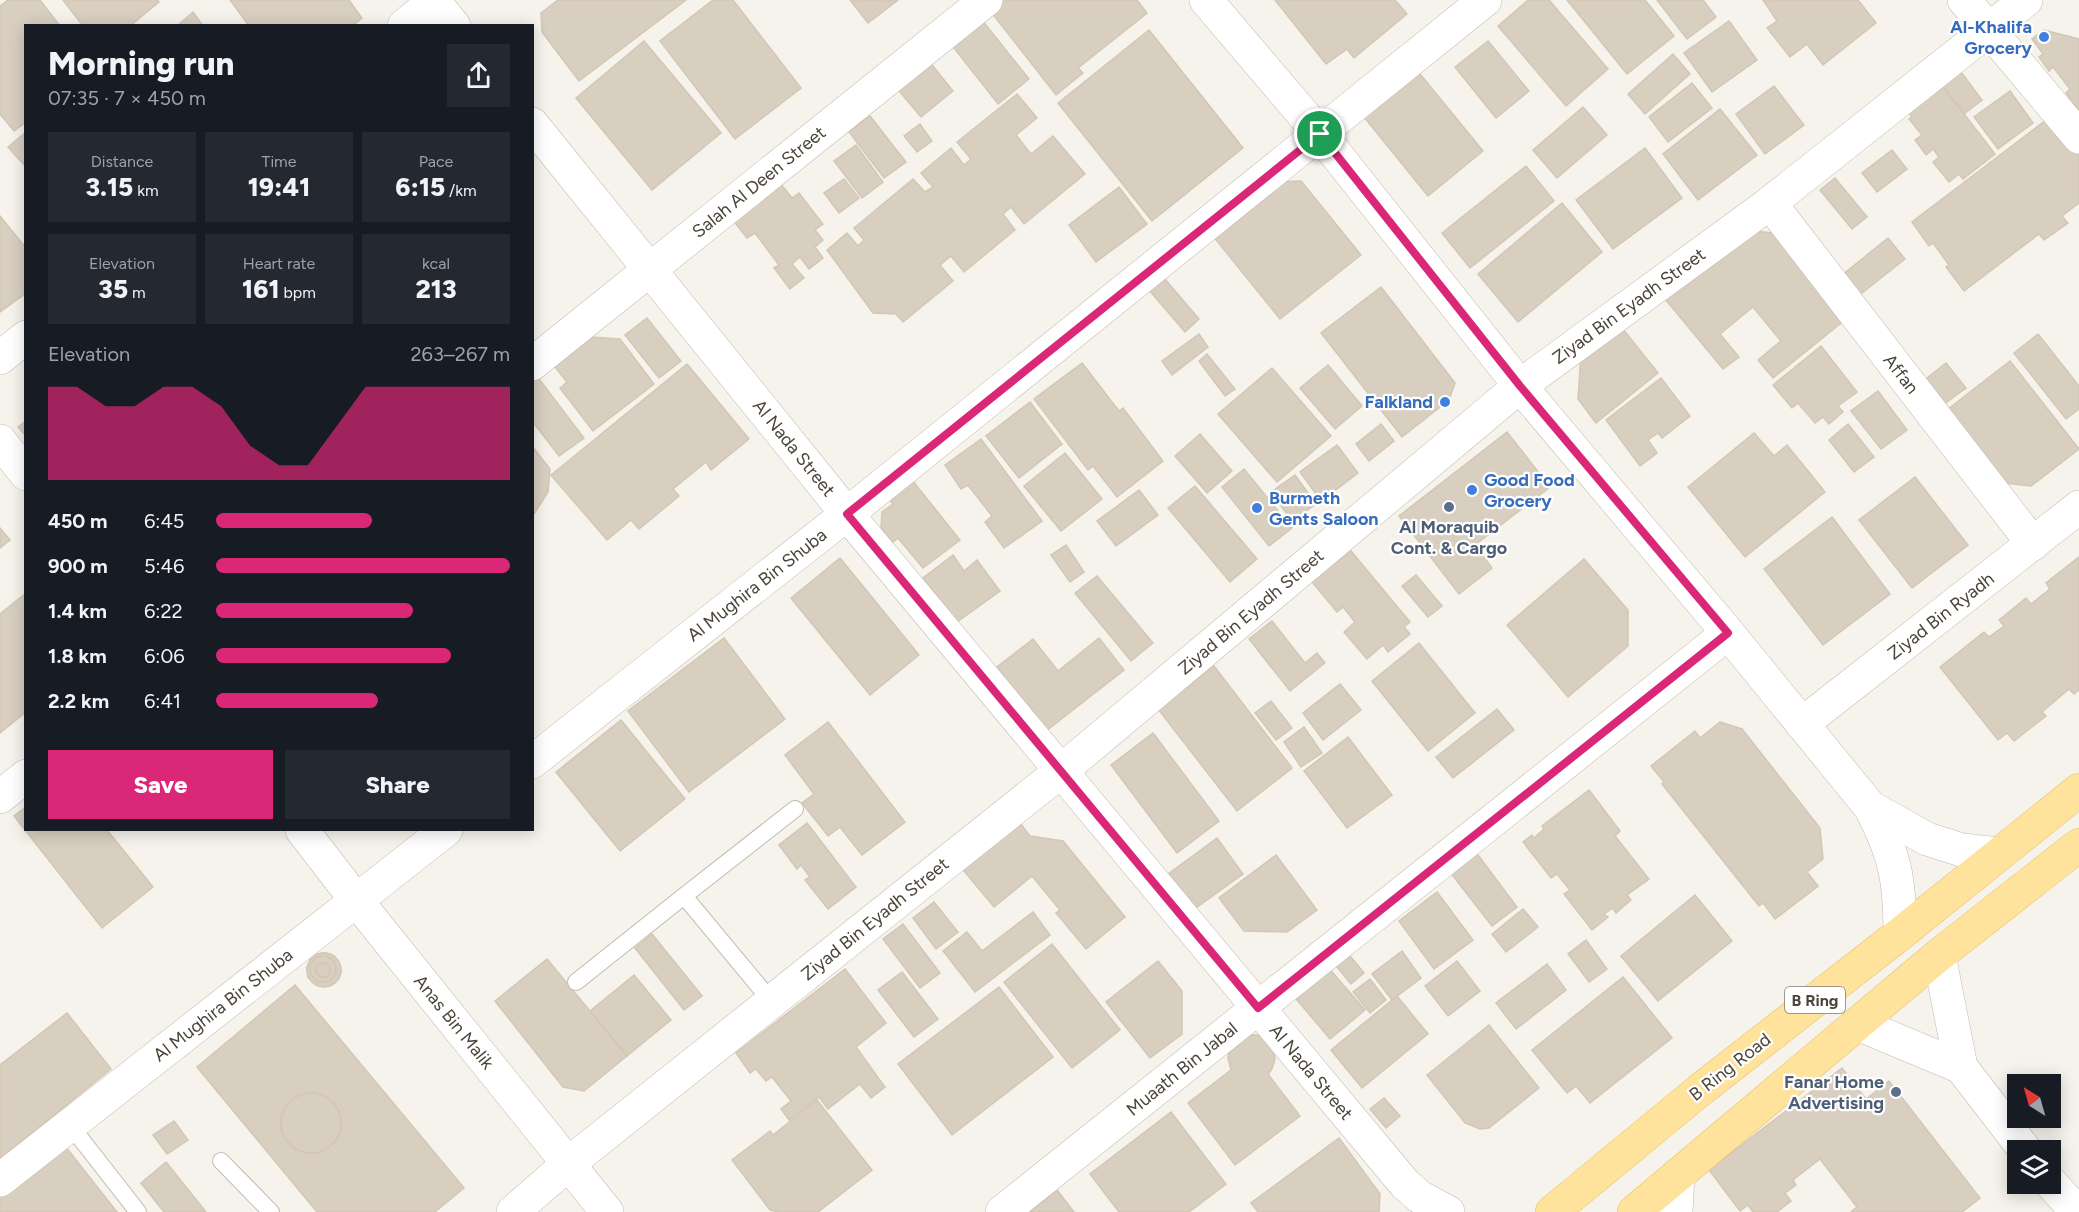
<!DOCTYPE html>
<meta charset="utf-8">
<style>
body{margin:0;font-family:Figtree,sans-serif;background:#242831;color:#f1f3f6;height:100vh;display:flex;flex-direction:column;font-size:22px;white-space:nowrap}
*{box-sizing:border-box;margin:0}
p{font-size:20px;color:#9ea1a6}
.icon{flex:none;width:33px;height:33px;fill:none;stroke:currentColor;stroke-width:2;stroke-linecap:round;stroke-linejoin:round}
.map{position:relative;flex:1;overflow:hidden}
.panel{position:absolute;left:24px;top:24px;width:510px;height:807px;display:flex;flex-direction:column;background:#171b24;border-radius:0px;box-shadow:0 3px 15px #0003}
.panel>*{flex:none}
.needle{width:39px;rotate:323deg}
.fabs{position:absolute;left:2007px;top:1074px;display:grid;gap:12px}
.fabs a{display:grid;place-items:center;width:54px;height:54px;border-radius:0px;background:#171b24;box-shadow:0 3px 15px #0003;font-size:30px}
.pin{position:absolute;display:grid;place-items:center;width:51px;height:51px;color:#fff;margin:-26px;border:3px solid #fff;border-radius:50%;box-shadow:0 2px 6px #0007}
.round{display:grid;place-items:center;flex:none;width:63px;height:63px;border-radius:0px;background:#242831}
.headline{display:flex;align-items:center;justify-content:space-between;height:102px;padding:0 24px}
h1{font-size:33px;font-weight:800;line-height:45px}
.metrics{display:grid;grid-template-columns:repeat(3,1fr);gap:9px;height:102px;padding:6px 24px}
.metrics div{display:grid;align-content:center;border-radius:0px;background:#242831;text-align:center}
.metrics b{font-size:26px;font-weight:800}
.metrics small{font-size:16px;font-weight:400}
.metrics p{font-size:16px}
.chart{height:168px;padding:12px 24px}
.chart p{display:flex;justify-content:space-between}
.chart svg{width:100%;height:108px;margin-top:6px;fill:#db2777;opacity:.7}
.cta{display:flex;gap:12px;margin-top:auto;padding:12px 24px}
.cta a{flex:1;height:69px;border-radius:0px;background:#db2777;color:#fff;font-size:24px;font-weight:800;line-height:69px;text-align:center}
.cta a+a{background:#242831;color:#f1f3f6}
ul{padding:0 24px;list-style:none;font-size:20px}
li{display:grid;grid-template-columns:96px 72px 1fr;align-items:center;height:45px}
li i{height:15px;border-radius:8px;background:#db2777}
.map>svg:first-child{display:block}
.building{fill:#d8cfc1;stroke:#d3c7b4;stroke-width:1.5;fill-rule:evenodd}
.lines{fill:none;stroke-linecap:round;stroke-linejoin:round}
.service-casing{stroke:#c2bbae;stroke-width:18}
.minor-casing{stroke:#c2bbae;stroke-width:34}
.primary-casing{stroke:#e6c16a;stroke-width:34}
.service{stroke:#fff;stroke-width:16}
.minor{stroke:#fff;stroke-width:33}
.primary{stroke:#ffe39c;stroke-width:33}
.route-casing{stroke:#fff;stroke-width:12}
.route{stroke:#db2777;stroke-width:8}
.shop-dot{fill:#3f7fe0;stroke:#fff;stroke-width:2}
.service-dot{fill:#5c6f8a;stroke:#fff;stroke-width:2}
.labels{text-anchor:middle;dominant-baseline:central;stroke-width:4.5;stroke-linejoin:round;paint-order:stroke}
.shield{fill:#fff;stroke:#817c74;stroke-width:1.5}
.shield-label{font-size:16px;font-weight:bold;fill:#4b4439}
.shop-label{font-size:18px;font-weight:bold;fill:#366cbe;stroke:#fff;text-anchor:end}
.street-label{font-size:18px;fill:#4b4439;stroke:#fff}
.service-label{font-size:18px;font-weight:bold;fill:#4e5e75;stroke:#fff}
</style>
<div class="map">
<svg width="2079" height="1212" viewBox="0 0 2079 1212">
<rect width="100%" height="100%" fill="#f6f3ec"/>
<!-- building -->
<g class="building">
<polygon points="8,0 40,0 60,26 26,26 26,122 14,131 0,114 0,6"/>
<polygon points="63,0 157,0 159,2 130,26 83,26"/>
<polygon points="230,0 349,0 362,18 352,26 249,26"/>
<polygon points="558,0 686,0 579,81 542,32 541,13"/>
<polygon points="713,0 733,0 801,88 735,139 660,41"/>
<polygon points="850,0 898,0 868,23"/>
<polygon points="998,0 1137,0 1147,13 1078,68 1083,73 1056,95 988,8"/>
<polygon points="1275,0 1395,0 1407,14 1354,58 1347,49 1326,64"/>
<polygon points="1528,0 1549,0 1608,69 1566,106 1498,26"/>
<polygon points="1567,0 1645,0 1674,36 1627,74"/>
<polygon points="1657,0 1703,0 1716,17 1687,39"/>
<polygon points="1763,0 1858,0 1876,23 1823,65 1807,44 1790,57 1767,28 1777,21"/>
<polygon points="193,12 203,26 177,26"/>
<polygon points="981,19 1029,79 998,104 950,43"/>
<polygon points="1729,21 1757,60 1712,92 1684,53"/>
<polygon points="1149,30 1243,148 1152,221 1058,103"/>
<polygon points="2044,30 2079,39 2079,110 2066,93 2070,89 2053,67 2049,71 2039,57 2043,54 2032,39"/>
<polygon points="644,41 721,133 652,190 576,98"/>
<polygon points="1488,41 1529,91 1496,118 1455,67"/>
<polygon points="1673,54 1690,74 1645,114 1628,94"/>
<polygon points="928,60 953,91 921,117 895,86"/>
<polygon points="1411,63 1483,151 1428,196 1356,107"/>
<polygon points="1961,72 1982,100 1964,114 1942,86"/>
<polygon points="1692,83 1712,108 1668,142 1649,117"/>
<polygon points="1941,84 1995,154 1963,179 1959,174 1949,182 1933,162 1939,157 1933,149 1926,155 1915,140 1922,135 1909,119 1912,117 1900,101"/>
<polygon points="1774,86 1804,125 1765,154 1736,114"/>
<polygon points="2010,91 2033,123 1998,149 1974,117"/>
<polygon points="1017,94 1037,118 1016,135 1031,154 1053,136 1085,174 1024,224 1011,207 1003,214 1015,230 964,272 951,256 940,265 953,281 903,322 896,314 873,313 827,250 847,233 858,246 864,240 854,228 913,179 925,192 933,187 921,173 951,148 964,165 971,159 957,142"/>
<polygon points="1583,107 1607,135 1557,178 1533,150"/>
<polygon points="1720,109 1757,155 1698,200 1663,154"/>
<polygon points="870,116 906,162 884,178 849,132"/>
<polygon points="2050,117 2079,154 2079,203 2062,216 2068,223 2044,240 2039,234 1964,291 1946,267 1949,265 1933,243 1929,246 1912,222"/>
<polygon points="920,124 932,141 917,152 904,136"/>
<polygon points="26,132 26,167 8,147"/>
<polygon points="856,145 883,182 862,198 834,161"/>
<polygon points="1645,148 1682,198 1613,249 1576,200"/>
<polygon points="1892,150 1907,169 1877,192 1862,173"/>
<polygon points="1526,166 1554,201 1470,268 1442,233"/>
<polygon points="776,178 792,198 799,193 823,224 815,230 823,240 815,247 823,258 809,269 800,257 792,264 804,278 790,289 774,268 779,265 755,233 747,238 728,214"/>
<polygon points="1835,178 1867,217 1852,229 1820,190"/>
<polygon points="844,179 859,198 839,213 824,193"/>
<polygon points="1301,181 1361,255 1280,319 1209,231 1270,182"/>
<polygon points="1119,187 1147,224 1096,262 1069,225"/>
<polygon points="1562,203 1602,252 1518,322 1478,274"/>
<polygon points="0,216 26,248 26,293 0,312"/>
<polygon points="1741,230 1774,233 1845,320 1773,378 1758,360 1781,341 1753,307 1720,334 1739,357 1723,369 1661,294"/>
<polygon points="1888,238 1905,259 1857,297 1841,276"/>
<polygon points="1164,278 1199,319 1185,332 1149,290"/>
<polygon points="1381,287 1455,383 1449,400 1402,437 1321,333"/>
<polygon points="647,318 681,361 659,378 625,335"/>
<polygon points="1618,323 1658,373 1596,423 1578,399 1581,353"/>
<polygon points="1199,334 1208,347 1172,375 1162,361"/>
<polygon points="2038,334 2079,386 2079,409 2066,419 2014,353"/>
<polygon points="575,336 620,339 654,384 593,431 560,388 567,382 548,358"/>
<polygon points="1821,346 1857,392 1838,406 1843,412 1829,424 1823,417 1815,423 1798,403 1792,408 1773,385"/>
<polygon points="1207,354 1235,389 1225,396 1199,361"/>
<polygon points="2010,361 2079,449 2031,486 2004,483 1947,410"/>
<polygon points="1082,363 1119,411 1123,408 1163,461 1117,497 1093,466 1088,470 1034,399"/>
<polygon points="1946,363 1966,388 1936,410 1917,386"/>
<polygon points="687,364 749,439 711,470 706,462 673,489 679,496 639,529 631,520 607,540 551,475"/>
<polygon points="1328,365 1362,406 1335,429 1300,388"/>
<polygon points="1272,368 1331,436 1277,482 1218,414"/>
<polygon points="536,375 584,438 559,456 532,421 532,378"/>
<polygon points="1661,378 1690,416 1662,438 1658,433 1648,440 1657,453 1640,466 1606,420"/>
<polygon points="1878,391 1907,430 1881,449 1851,411"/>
<polygon points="1030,402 1062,444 1019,478 986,436"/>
<polygon points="26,421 26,436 18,427"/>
<polygon points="1381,424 1394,441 1369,461 1356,444"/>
<polygon points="1848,424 1874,457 1854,472 1829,440"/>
<polygon points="1507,432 1550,487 1475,545 1492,568 1459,594 1399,516"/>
<polygon points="1754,433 1774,456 1787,445 1825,492 1745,557 1688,487"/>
<polygon points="1200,434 1232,471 1207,493 1175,456"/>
<polygon points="981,439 1042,521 1004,548 985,522 992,516 968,485 961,489 945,465"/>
<polygon points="1337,445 1358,473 1321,501 1300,472"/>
<polygon points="532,446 550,469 548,492 532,517"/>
<polygon points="1065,453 1102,499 1061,531 1024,486"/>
<polygon points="1244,469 1292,528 1269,546 1222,487"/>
<polygon points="1295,475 1316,504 1292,521 1271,492"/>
<polygon points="1915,477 1968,545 1912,588 1859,520"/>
<polygon points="912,480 960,540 923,568 898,538 892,543 881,528 882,512 893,504 889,499"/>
<polygon points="1195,486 1257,559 1230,582 1168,508"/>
<polygon points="1139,490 1158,515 1116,546 1097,521"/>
<polygon points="1832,517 1890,594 1823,645 1764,569"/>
<polygon points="0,528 10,540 0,548"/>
<polygon points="1066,545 1084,572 1070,582 1051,555"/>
<polygon points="1329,551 1338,561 1351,551 1410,622 1404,627 1410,634 1388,652 1383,645 1367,659 1344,632 1355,622 1343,607 1337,612 1304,572"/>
<polygon points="953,555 964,571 977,560 1000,591 957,622 923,578"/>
<polygon points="2079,557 2079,690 2074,694 2069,689 2042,712 2046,716 2014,741 2007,733 1998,740 1940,667 1984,632 1989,637 2004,626 1999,620 2026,598 2031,604 2050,589 2046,583"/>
<polygon points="840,558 919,655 870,695 791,598"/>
<polygon points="1584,559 1628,610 1628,646 1568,697 1507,625"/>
<polygon points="1416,575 1442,606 1428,617 1402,586"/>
<polygon points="1097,576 1153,643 1131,661 1075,593"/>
<polygon points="26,593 26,712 0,733 0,614"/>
<polygon points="1272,621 1305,663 1317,653 1325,663 1290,691 1249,639"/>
<polygon points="724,638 785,719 689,792 628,711"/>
<polygon points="1099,638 1124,670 1046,731 997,667 1033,639 1058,671"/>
<polygon points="1419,643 1475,713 1428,751 1372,681"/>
<polygon points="1214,666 1292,768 1237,811 1158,709"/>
<polygon points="1340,684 1361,710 1323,740 1303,713"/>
<polygon points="1271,701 1292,728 1276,740 1255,713"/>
<polygon points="1497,709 1514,730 1453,778 1436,757"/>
<polygon points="621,720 685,799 620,851 556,772"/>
<polygon points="828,722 905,822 862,855 840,827 828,836 802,803 814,794 785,755"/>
<polygon points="1720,722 1742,729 1820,828 1823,859 1807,872 1818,886 1775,919 1763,903 1759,906 1662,784 1664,782 1651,766 1695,731 1700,738"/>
<polygon points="1304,727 1322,753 1301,767 1284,742"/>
<polygon points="1153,733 1219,821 1177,853 1111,765"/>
<polygon points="1348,737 1392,795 1347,828 1304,771"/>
<polygon points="1589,790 1620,831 1615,836 1649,879 1627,895 1631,900 1616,913 1613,908 1604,914 1608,917 1592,930 1564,894 1570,890 1557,874 1551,878 1523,842 1532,835 1534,838 1544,829 1542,826"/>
<polygon points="26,807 26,830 107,830 153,887 102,928 14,816"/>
<polygon points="1017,819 1030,836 1063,841 1125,917 1086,949 1056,913 1060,910 1032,876 994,907 960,866"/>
<polygon points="807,823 856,887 828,909 805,880 810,877 801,865 797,869 779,845"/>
<polygon points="1217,838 1243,874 1193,910 1167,875"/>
<polygon points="1475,851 1517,907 1492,926 1449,871"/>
<polygon points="1276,855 1317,910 1287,932 1244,931 1219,898"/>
<polygon points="1437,892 1473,940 1434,969 1399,921"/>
<polygon points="1695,895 1732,941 1658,1001 1621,956"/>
<polygon points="934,902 958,932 936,949 913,918"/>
<polygon points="1523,909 1538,927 1506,952 1492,934"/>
<polygon points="1033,912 1050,935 975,992 943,951 967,932 982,951"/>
<polygon points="903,924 940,973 920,988 883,939"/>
<polygon points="652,934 702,996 684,1010 635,948"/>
<polygon points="1586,940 1607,969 1589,982 1568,954"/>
<polygon points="1052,944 1120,1030 1072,1068 1004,982"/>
<polygon points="1346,951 1364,973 1351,984 1333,962"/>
<polygon points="1402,951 1421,978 1392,1000 1372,974"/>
<path d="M325,953L334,956L339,963L341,971L337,980L331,985L322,986L314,983L308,977L307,968L310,960L317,954ZM325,956L331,959L337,971L334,977L328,981L322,982L316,980L310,968L313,962L318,957Z"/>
<path d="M325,953L334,956L339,963L341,971L337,980L331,985L322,986L314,983L308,977L307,968L310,960L317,954ZM325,956L331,959L337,971L334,977L328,981L322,982L316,980L310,968L313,962L318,957Z"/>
<circle cx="324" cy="970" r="17"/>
<circle cx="323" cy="969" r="13"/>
<polygon points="547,959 627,1056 584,1091 563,1087 495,1001"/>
<polygon points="1158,961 1182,991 1182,1034 1150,1058 1106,1002"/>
<polygon points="1457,961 1480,991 1448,1016 1425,986"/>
<circle cx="323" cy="970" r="7"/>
<circle cx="323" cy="970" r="7"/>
<circle cx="323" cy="970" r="7"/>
<polygon points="1547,964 1566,990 1516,1029 1496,1003"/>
<polygon points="1326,965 1365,1010 1330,1039 1292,994"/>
<polygon points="845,969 886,1023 856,1047 885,1087 871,1098 860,1084 828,1109 819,1097 789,1120 781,1109 791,1101 772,1077 766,1081 756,1069 750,1073 736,1053"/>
<polygon points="902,972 938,1019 914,1037 878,990"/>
<polygon points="634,975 671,1020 627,1056 590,1011"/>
<polygon points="1623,977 1672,1038 1590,1103 1576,1086 1567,1093 1532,1050"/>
<polygon points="1370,979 1386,1000 1370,1013 1353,992"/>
<path d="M295,985L464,1188L435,1212H317L197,1067ZM315,1093L327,1097L335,1105L341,1115V1127L338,1138L329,1147L319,1153H307L295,1149L287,1141L281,1131V1119L285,1108L293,1099L304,1094Z"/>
<polygon points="999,987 1053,1057 952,1135 898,1064"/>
<polygon points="1397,996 1428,1034 1362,1088 1331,1050"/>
<polygon points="67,1013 111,1069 0,1159 0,1065"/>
<polygon points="1489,1025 1539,1088 1489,1128 1480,1129 1465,1123 1427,1075"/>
<polygon points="1247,1035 1257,1035 1267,1040 1273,1048 1275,1059 1272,1069 1268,1074 1300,1116 1235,1165 1188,1103 1231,1070 1228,1058 1230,1047"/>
<polygon points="1842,1068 1866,1099 1889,1081 1980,1198 1962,1212 1851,1212 1857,1207 1820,1159 1793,1180 1796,1185 1785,1193 1791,1201 1777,1212 1753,1212 1748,1205 1740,1211 1709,1170"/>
<circle cx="311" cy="1123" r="30"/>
<polygon points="1384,1098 1400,1116 1386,1128 1370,1109"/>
<polygon points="817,1100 872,1170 818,1212 779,1212 770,1210 732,1160 770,1131 773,1135"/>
<polygon points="1171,1112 1226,1184 1189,1212 1119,1212 1090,1174"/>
<polygon points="174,1121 188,1140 167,1154 153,1135"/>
<polygon points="1339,1138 1380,1194 1379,1212 1258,1212 1251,1203"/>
<polygon points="65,1146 117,1212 0,1212 0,1197"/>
<polygon points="166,1162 206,1212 164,1212 141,1183"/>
<polygon points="1057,1190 1074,1212 1030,1212"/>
</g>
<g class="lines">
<!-- service casing -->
<g class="service-casing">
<g id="service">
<polyline points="576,982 684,896"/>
<polyline points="772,1002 684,896 795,809"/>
<polyline points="70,1125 138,1212"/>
<polyline points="221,1161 271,1212"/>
</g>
</g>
<!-- minor casing -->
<g class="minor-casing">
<g id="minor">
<polyline points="433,0 454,26"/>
<path d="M1206,0L1320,134L1520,386L1728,633L1870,807C1895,854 1900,880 1900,934"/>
<polyline points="1964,0 2079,137"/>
<polyline points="404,26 435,0"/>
<polyline points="532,124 847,514 1405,1184 1420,1197 1448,1212"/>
<polyline points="1770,203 2033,544"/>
<polyline points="0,358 26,337"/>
<polyline points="532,364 986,0"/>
<polyline points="0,441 26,474"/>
<polyline points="1802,724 2079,507"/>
<polyline points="532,762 847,514 1485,0"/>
<polyline points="0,797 26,776"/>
<polyline points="1870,807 1927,839 1962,850 1998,854"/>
<polyline points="302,830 356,900 607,1212"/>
<polyline points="1939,955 1961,1067 2025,1150"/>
<polyline points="1858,1024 1961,1067"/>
<polyline points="0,1180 446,830"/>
<polyline points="2050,1182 2077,1212"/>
<polyline points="513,1212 568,1164 1061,771 1520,386 1770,203 2026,0"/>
<polyline points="1002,1212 1728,633"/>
<polyline points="1676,1212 1678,1175"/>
</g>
</g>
<!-- primary casing -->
<g class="primary-casing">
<g id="primary">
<polyline points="1552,1212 1700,1090 1900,934 2079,790"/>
<polyline points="1634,1212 1939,955 2079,845"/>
</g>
</g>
<!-- service -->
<use href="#service" class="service"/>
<!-- minor -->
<use href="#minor" class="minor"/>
<!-- primary -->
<use href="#primary" class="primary"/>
</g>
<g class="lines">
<!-- route casing -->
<g class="route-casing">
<polygon id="route" points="1320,134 1520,386 1728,633 1258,1008 847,514"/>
</g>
<!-- route -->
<use href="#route" class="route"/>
</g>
<!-- markers -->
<g class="shop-dot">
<circle cx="2044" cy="37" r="6"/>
<circle cx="1445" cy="402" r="6"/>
<circle cx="1472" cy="490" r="6"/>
<circle cx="1257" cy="508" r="6"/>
</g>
<g class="service-dot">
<circle cx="1449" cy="507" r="6"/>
<circle cx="1896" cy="1092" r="6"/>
</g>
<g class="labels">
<!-- shield labels -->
<rect class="shield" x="1785" y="987" width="60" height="26" rx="4.5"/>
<g class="shield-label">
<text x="1815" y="1000">B Ring</text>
</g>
<!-- shop labels -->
<g class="shop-label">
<text x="2032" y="27">Al-Khalifa<tspan x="2032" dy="21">Grocery</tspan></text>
<text x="1433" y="402">Falkland</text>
<text x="1484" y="480" text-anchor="start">Good Food<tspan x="1484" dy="21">Grocery</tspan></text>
<text x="1269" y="498" text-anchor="start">Burmeth<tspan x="1269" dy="21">Gents Saloon</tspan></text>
</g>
<!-- street labels -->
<g class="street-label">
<text transform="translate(759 182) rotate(-39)">Salah Al Deen Street</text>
<text transform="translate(1629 306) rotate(-36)">Ziyad Bin Eyadh Street</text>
<text transform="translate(1901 374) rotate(52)">Affan</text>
<text transform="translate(794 448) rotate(51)">Al Nada Street</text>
<text transform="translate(757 585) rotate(-38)">Al Mughira Bin Shuba</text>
<text transform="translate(1251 612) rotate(-40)">Ziyad Bin Eyadh Street</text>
<text transform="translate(1941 616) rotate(-38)">Ziyad Bin Ryadh</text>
<text transform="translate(875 919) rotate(-39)">Ziyad Bin Eyadh Street</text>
<text transform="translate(223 1005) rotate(-38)">Al Mughira Bin Shuba</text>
<text transform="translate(454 1022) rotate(51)">Anas Bin Malik</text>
<text transform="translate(1730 1067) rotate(-38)">B Ring Road</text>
<text transform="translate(1182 1069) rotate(-39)">Muaath Bin Jabal</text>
<text transform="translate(1311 1072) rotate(50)">Al Nada Street</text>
</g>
<!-- service labels -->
<g class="service-label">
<text x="1449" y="527">Al Moraquib<tspan x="1449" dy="21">Cont. &amp; Cargo</tspan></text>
<text x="1884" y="1082" text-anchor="end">Fanar Home<tspan x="1884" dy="21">Advertising</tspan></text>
</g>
</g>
</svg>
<div class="fabs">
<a><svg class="needle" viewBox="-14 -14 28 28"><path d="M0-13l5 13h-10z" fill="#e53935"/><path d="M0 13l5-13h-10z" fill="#9ea1a6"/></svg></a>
<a><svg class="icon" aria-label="layers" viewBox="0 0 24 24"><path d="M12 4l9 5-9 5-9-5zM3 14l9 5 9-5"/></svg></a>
</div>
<div class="pin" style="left:1320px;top:134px;background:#1e9e55"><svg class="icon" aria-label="arrive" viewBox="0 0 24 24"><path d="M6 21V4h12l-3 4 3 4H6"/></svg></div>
<section class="panel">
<div class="headline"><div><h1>Morning run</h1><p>07:35 · 7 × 450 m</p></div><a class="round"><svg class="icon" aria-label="share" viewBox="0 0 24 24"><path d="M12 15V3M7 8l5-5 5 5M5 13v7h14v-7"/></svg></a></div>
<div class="metrics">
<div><p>Distance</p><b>3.15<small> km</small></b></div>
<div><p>Time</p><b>19:41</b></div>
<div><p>Pace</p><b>6:15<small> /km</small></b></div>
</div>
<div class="metrics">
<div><p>Elevation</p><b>35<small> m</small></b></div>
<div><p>Heart rate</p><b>161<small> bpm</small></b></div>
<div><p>kcal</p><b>213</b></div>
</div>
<div class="chart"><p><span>Elevation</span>263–267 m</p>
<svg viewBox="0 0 160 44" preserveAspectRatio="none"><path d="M0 44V6L10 6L20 14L30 14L40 6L50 6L60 14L70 30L80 38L90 38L100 22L110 6L120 6L130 6L140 6L150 6L160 6V44z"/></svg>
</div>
<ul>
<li><b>450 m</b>6:45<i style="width:53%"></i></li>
<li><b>900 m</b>5:46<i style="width:100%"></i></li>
<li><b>1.4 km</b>6:22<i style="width:67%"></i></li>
<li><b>1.8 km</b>6:06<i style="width:80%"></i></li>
<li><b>2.2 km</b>6:41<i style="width:55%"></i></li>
</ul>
<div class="cta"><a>Save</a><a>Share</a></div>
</section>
</div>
